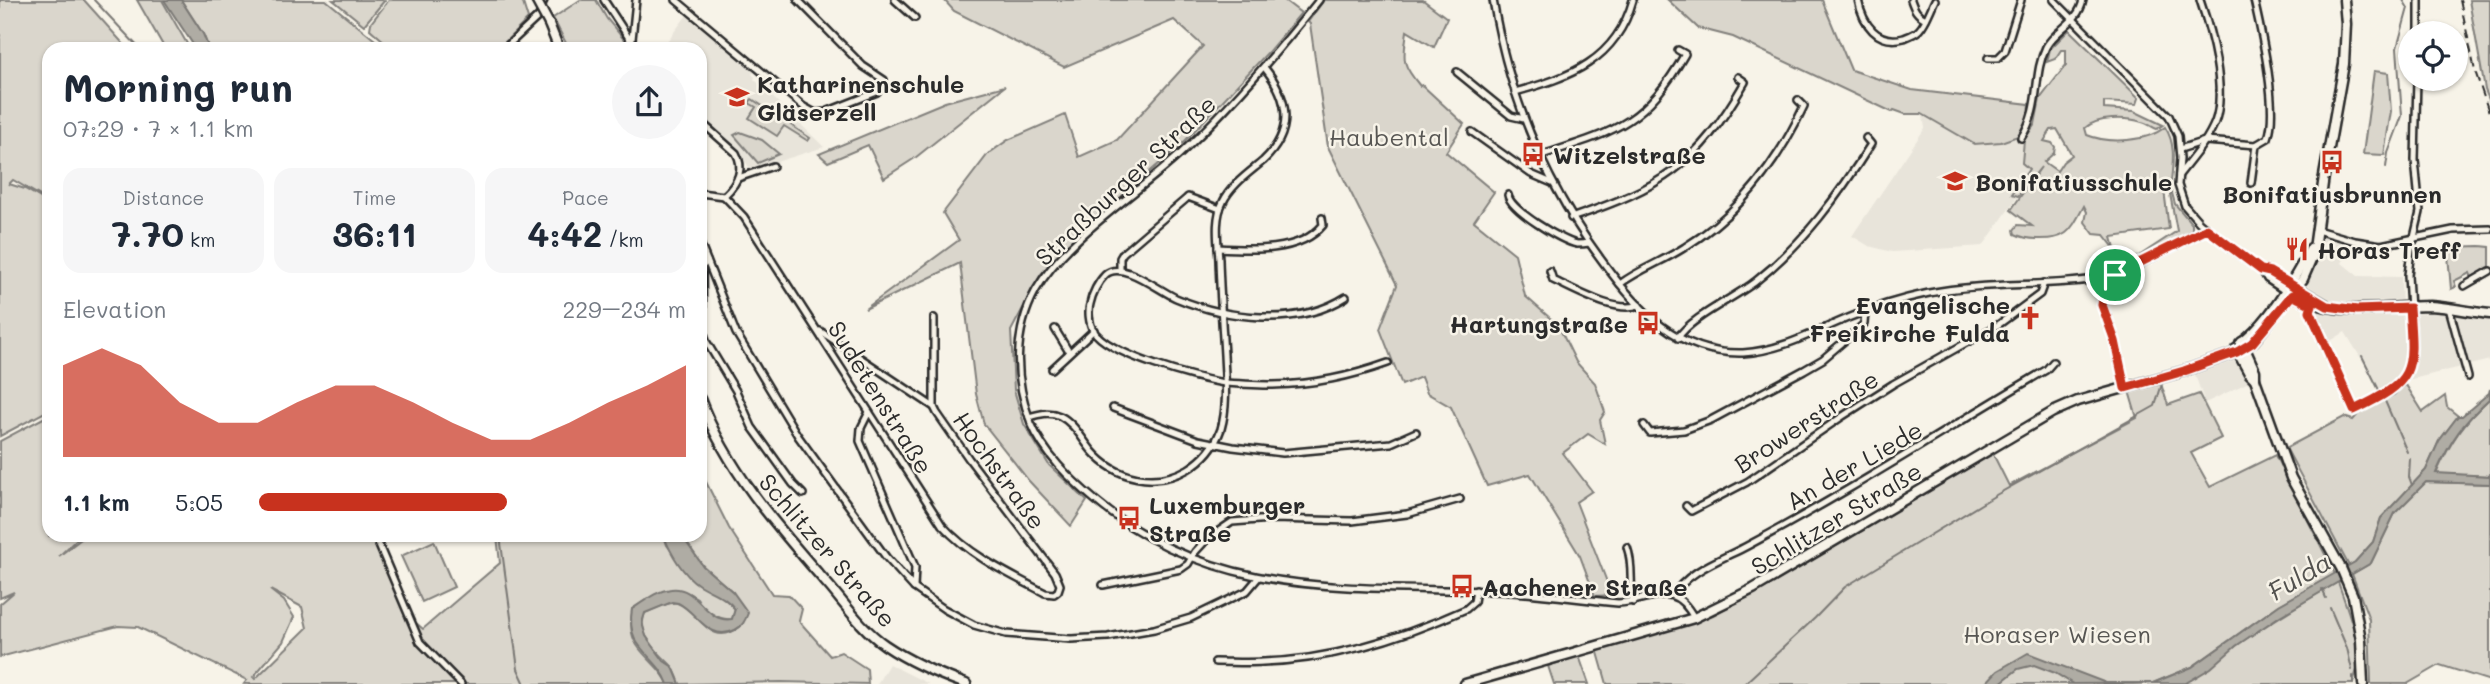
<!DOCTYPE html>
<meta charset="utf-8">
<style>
body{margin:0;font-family:Mali,sans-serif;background:#f6f6f7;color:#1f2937;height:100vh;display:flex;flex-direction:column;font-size:26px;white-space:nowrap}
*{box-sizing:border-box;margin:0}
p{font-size:23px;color:#747a83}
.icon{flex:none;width:38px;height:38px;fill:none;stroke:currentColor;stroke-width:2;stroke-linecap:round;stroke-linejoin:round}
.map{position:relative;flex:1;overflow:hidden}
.sheet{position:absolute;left:42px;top:42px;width:665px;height:500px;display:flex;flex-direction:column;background:#fff;border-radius:21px;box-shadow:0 2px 5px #0004}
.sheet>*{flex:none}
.buttons{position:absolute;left:2398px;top:21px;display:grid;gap:14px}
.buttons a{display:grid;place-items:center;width:70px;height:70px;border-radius:50%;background:#fff;box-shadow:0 2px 5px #0004;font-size:35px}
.pin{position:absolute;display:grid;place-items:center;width:60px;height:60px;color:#fff;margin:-30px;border:4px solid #fff;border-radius:50%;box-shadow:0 2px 7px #0007}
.round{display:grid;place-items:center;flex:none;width:74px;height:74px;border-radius:37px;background:#f6f6f7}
.overview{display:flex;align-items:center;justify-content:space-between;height:119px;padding:0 21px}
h1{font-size:38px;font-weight:700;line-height:52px}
.figures{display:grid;grid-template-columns:repeat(3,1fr);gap:10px;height:119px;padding:7px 21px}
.figures div{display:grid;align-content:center;border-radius:18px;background:#f6f6f7;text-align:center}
.figures b{font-size:35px;font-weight:700}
.figures small{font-size:19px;font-weight:400}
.figures p{font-size:19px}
.chart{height:196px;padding:14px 21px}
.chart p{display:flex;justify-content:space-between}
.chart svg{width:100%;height:126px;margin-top:7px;fill:#c8321e;opacity:.7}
ul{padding:0 21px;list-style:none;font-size:23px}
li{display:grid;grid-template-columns:112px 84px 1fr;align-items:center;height:52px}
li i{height:18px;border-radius:9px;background:#c8321e}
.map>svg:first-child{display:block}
.built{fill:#e8e4da}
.green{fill:#dad6cc;stroke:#82807c;stroke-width:2;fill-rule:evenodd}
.water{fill:#afaca4;stroke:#7a7874;stroke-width:2}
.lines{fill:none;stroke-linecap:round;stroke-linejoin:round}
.stream{stroke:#7a7874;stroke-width:2}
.minor-casing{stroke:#2b2b2b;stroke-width:10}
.secondary-casing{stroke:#2b2b2b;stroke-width:13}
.minor{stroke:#f7f3e8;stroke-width:5}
.secondary{stroke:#f7f3e8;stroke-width:8}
.rail{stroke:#2b2b2b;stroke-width:2;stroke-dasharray:10 5;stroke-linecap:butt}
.secondary-bridge-casing{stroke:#2b2b2b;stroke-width:13;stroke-linecap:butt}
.secondary-bridge{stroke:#f7f3e8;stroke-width:8}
.route-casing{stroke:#fff;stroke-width:14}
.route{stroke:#c8321e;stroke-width:9}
.labels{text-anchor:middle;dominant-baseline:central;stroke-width:5;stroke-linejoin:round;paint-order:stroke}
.poi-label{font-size:24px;font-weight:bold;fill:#2b2b2b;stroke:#f7f3e8;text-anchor:start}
.park-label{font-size:24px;fill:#575653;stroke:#f7f3e8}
.street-label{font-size:24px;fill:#2b2b2b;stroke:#f7f3e8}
.water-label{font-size:26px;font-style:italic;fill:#53524f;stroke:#f7f3e8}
</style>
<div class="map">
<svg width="2490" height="684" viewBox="0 0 2490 684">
<rect width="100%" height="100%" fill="#f7f3e8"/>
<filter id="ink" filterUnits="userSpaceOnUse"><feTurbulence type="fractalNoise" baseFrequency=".0143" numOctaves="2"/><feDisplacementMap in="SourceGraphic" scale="14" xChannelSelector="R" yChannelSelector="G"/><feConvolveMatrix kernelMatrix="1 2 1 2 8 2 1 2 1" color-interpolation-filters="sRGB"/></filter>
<g filter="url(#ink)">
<!-- built -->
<g class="built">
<polygon points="687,15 755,71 752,74 755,77 754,79 824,147 751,170 736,148 700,116 700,49 661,49"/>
<polygon points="1923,116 1974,144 2001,142 2018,136 2024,140 2022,163 2029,168 2013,194 2018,196 1983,246 1892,252 1869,246 1852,236 1925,128"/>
<polygon points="2321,236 2351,247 2342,263 2358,276 2401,277 2402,315 2444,312 2490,317 2490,360 2412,379 2384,396 2345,332 2327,343 2313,312 2320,297 2310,291 2306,282"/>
<polygon points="2230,359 2238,362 2249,382 2205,403 2194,372"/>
<polygon points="889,664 929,684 877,684"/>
</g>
<!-- green -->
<g class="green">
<polygon points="0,0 84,0 128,49 49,49 49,201 13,180 9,184 25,189 49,203 49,410 0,436"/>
<polygon points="137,0 162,0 190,49 165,49"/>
<polygon points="181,0 326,0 386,49 209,49 203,34"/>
<polygon points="333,0 385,0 364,25"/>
<polygon points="389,0 522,0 528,19 498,49 393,49 370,29 371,23"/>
<polygon points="580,0 596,0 607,19 627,43 627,49 569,49 553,18"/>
<polygon points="944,0 1284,0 1301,13 1269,51 1184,142 1075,237 1041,274 1011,331 1014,390 1024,424 1049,465 1087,501 1071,526 1029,481 984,424 976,394 960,263 865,309 959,240 943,213 988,154 1008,140 1065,115 1079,157 1117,140 1203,46 1174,20 1064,67 954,11"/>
<path d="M1324,0H1423L1447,18L1434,47L1407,31C1403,60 1401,63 1420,86L1422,85L1464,124L1446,152L1494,192L1474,221L1515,254L1525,296L1558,325L1576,362L1595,383L1605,412L1600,420L1605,444L1588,434L1563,453L1592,491L1576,502L1612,595L1595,596L1580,556L1530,474L1487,486L1451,407L1427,393L1421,377L1402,385L1380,329L1397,285L1328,147L1310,24L1308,22Z"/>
<polygon points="1668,0 1822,0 1851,70 1912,90 2029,104 2027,123 2018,136 2001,142 1974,144 1922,114 1905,114 1894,110 1892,112 1733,37 1698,28"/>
<polygon points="2469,0 2490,0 2490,102 2485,90"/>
<path d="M2069,30L2139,98L2137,104L2104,102V109L2134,111L2163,125L2157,129C2151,127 2148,123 2142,122C2126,117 2097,117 2085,128L2087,135C2109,144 2147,142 2165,127C2176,144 2173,162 2171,181L2163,182L2169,229L2112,237L2115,249L2104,235L2094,234L2085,222L2087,212L2084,206C2071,230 2068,240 2037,239C2029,239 2023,238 2015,234L2014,230L2018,225L2032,226L2011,210L2041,167L2018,196L2012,194L2029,169L2022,163L2024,140L2035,124L2040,99L2066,65V50H2061L2055,59L2047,62L2050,49ZM2057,129L2072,155L2063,162L2057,171L2044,162L2054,153L2055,147L2052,143L2044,141L2051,130Z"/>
<polygon points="2374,71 2388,73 2391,111 2384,155 2363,154"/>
<polygon points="1005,86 915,158 884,178 868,145 828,162 819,154 945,102"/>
<polygon points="752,99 810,138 808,141 784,126 777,136 749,118 756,107 749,103"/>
<polygon points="740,132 762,140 779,154 758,163 734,135"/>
<polygon points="2172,193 2175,204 2192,224 2192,230 2131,265 2130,262 2177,231 2170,194"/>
<polygon points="2480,246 2490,247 2490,268 2472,278 2470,273 2454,281 2456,287 2451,289 2448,255 2436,255 2436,250 2447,249 2448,247"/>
<polygon points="2161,384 2168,405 2199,394 2221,438 2191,453 2210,487 2275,455 2335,574 2279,605 2192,667 2153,683 2134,684 1607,684 1597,649 1673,629 1713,615 1792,572 1993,454 2009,486 2137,418 2129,391"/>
<polygon points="2406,385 2423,412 2445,396 2447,407 2458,416 2439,441 2426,470 2381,518 2373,542 2355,562 2349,566 2286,448 2344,417 2353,420 2360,412"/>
<path d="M2490,398V476L2436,474C2451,440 2463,423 2490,398Z"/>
<path d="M49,415V536H80L59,556L85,536H371L415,622L423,629L500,563L497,536H664L667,545L694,581L721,595L735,609L732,619C719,621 702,609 697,598C670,580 656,594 632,609C632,617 630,625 632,633C636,654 661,665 668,684H244L247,680L138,627L118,626L0,657V604L14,592L0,598V441ZM270,590L302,607L307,628L255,679L253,677L283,642L294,617L284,601Z"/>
<path d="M700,470L729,528L772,594L789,595L802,609L799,621L830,656L841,652L867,669L868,684L781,682L680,684C678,678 675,669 670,664C657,652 636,633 645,613C654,610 667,601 677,603C698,608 709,652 741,626L733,592L703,566L682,536H700Z"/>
<polygon points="2426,482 2490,484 2490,681 2440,665 2407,684 2371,684 2369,619 2352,574 2371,563 2395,513"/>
<polygon points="434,541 454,587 422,602 401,556"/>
<path d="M2338,582C2347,608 2358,634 2358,663C2358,670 2354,676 2353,684H2182C2205,674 2220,657 2240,643C2272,621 2305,601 2338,582Z"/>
<polygon points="1579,656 1589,684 1554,684 1548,666"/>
</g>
<!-- water -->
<g class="water">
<polygon points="164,0 181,0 203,34 209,49 196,49"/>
<path d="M2490,389V398C2463,423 2451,439 2436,473L2490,476V484L2426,482L2395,513L2371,563L2280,616L2236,646L2211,668L2186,683L2073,684L2055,673L2034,665L2018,669L1999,684H1985L1997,671L2028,653L2106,683H2153L2192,667L2279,605L2355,562L2373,542L2381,518L2426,470L2439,441L2458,416H2462L2489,393Z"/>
<path d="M664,536H682L703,566L733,592L748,613C745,621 742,627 735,630C709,643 697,612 678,603L672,602L645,613L642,623L646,636L664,661L673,667L680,684H668C656,653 625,650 632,609C645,601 655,591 671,589C698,585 705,624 732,619L735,609C725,596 712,593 699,585C683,575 670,552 664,536Z"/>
</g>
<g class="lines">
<!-- stream -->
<g class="stream">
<polyline points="94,0 140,49"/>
<polyline points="2386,167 2388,153 2402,116 2397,48 2408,8 2403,0"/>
<polyline points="2362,356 2380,392"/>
<polyline points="2385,401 2407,452"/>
<polyline points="2410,459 2409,477 2412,485"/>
<polyline points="500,536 518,669 525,684"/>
<polyline points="2322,589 2326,598"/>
<polyline points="2330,608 2347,648 2352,670"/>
<polyline points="2353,676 2353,684"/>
<polyline points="1744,684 1815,618 1845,587 1996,495 2155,406 2162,384"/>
</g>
<!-- minor casing -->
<g class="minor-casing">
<g id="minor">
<polyline points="604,0 636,49"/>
<polyline points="676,0 804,107 815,113 826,112 877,92 884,80 863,66 798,0"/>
<polyline points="895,0 915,18"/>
<path d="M1319,0C1275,55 1230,108 1179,155C1134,196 1066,238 1036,290C1013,332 1014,379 1031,423C1044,454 1070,479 1095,500C1213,600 1351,586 1493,591C1535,592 1576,599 1618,603C1651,602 1672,577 1694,618"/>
<path d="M1493,0C1509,97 1544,183 1603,262C1637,309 1679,355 1743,353C1780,351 1814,332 1848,318C1874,307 1901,299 1929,293C1988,281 2049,288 2108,277L2132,268L2207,229"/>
<path d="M1858,0C1863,24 1877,45 1904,38C1909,36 1915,34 1919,30C1926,23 1930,10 1935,0"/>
<path d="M1911,0C1914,9 1917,15 1926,19"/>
<polyline points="2054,0 2169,116 2178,136 2180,158 2178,185 2185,206 2199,222 2237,253 2261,270 2270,272 2290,284"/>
<polyline points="2419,0 2419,33"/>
<polyline points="504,49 539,16 544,0"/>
<polyline points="631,49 636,0"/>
<polyline points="1988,58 1998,58 2005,51 2021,0"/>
<polyline points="1457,72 1511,116 1524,119"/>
<path d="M1515,92C1570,77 1616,61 1633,0"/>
<path d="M700,121L736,153C745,169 737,184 724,196"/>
<polyline points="1472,132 1531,174 1552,183"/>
<path d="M2021,138C2042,106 2032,76 2046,47C2056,29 2079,22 2083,0"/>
<path d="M2180,149L2205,141L2256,145L2268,138C2279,109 2261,31 2254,0"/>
<path d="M1539,156C1613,132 1644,126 1685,54L1678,50"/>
<path d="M2179,175C2192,158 2207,142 2215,122C2227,89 2211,32 2200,0"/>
<polyline points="738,178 773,166"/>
<polyline points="2251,183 2256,145"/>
<path d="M700,193L724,196L744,217L942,525C970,556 1009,574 1045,593L1054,594L1058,591L1060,585L1055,573L969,459L937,413L934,407V318"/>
<path d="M1508,195C1510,210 1562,241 1577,244C1582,244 1584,244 1589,243"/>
<path d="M1571,218C1662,187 1696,167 1745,82L1738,77"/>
<polyline points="2317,230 2355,241 2381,245 2453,230 2490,229"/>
<polyline points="700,243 736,333 798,436 886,557 914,588 944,609 974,625 1006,634 1071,639 1108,637 1154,629 1191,618 1247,591 1258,578"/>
<path d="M1218,248C1251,250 1300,253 1323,225L1322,218"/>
<polyline points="707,261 702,267 703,330 706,341 736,391 752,427 793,484 803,494"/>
<polyline points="1120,269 1120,258 1123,253 1186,199 1188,197 1220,209"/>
<polyline points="2262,270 2267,279 2285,291"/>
<path d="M1550,271L1553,280C1575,290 1616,314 1639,305"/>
<polyline points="2115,275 2104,295 2103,305 2115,341 2125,388"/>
<path d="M1620,284C1640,269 1664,261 1685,247C1740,213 1777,164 1804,106L1798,100"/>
<polyline points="2464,286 2490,271"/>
<path d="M1346,297C1298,328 1226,319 1176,298C1158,290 1121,259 1105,275C1098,282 1092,294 1090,304C1088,311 1089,323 1093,330C1108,355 1197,379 1225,383C1241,384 1257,385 1273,385C1315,384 1349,377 1388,363"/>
<polyline points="2312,305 2310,311 2354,410 2392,391 2404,377 2410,364 2412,344 2408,275 2411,250 2420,212 2415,160 2417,79"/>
<polyline points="2449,308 2468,377"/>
<polyline points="1055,329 1069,352"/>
<polyline points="820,331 934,407"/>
<path d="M1678,338C1691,317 1735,298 1756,281C1804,243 1839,195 1871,144L1866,138"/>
<polyline points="1052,369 1094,330"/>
<polyline points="1113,408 1198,440 1233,447 1283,453 1391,443 1416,432"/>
<polyline points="869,412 861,428 860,441 915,567 914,588"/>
<path d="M1029,417C1039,414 1049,411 1060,416C1074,423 1082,439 1092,451C1116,479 1155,488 1188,469C1203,460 1215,446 1221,429C1228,405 1225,379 1224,355C1222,323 1220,292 1219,260C1218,242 1214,219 1223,202C1231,185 1249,173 1263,161C1295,131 1289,98 1264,67"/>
<polyline points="1644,425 1650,433 1684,430 1711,420 1804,370 1823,359 1864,324 1865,312"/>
<polyline points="1686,506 1691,511 1747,482 1843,416 1893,384 1998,325 2040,294 2044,283"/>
<polyline points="375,536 420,642 461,684"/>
<path d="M1627,547C1634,566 1629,582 1633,602"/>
<polyline points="1103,585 1181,569 1188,564 1195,552 1207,539 1232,522 1272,519 1352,521 1407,514 1460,499"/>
<path d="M1674,596C1684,572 1725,558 1747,546C1849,492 1946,429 2046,370L2053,362"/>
<path d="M1215,662C1231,662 1247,663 1263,662C1332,660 1404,637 1466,609L1474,602L1476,590"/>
</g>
</g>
<!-- secondary casing -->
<g class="secondary-casing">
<g id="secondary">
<polyline points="549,24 559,49"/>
<polyline points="2293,286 2326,305"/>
<path d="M2285,291C2334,320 2377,306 2430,306C2450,307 2470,312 2490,314"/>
<polyline points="2242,342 2255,371 2255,379 2291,478 2341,568 2353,596 2361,640 2363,684"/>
<path d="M2240,344C2268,324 2295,278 2311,248"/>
<polyline points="2236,349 2249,373 2255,379"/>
<path d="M700,399C727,471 780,530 830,587C846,606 864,631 885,645C910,662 938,674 966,684"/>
<polyline points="1465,684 1694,618 1753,589 2053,412 2078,401 2184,371 2237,352 2254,341 2303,279 2313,256 2324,176 2344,64 2346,24 2344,0"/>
</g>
</g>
<!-- minor -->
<use href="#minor" class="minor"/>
<!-- secondary -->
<use href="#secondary" class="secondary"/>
<!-- rail -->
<polyline class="rail" points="2460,0 2475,71 2490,115"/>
<!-- secondary-bridge casing -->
<g class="secondary-bridge-casing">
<polyline id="secondary-bridge" points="536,0 549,24"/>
</g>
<!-- secondary-bridge -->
<use href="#secondary-bridge" class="secondary-bridge"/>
</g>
</g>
<g class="lines" filter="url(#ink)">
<!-- route casing -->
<g class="route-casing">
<path id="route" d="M2207,229L2261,270L2270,272L2327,306L2357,310L2409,308C2414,373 2415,381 2354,410L2310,311L2312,305L2292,295L2252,343L2237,352L2184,371L2125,388L2115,341L2102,305L2104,295L2115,275Z"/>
</g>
<!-- route -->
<use href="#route" class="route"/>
</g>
<!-- icons -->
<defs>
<g id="school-bare" transform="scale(1.89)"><path d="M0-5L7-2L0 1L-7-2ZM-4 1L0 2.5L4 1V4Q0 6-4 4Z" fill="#c8321e" stroke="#f7f3e8" stroke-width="2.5" paint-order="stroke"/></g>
<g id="bus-bare" transform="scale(1.89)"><path d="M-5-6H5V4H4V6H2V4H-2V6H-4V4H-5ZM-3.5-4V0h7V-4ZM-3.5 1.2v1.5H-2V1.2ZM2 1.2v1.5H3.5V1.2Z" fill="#c8321e" stroke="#f7f3e8" stroke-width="2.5" paint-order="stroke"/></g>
<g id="restaurant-bare" transform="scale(1.89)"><path d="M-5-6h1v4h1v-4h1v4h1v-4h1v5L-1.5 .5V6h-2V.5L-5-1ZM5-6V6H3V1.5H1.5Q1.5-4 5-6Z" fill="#c8321e" stroke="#f7f3e8" stroke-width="2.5" paint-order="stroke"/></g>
<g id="church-bare" transform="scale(1.89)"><path d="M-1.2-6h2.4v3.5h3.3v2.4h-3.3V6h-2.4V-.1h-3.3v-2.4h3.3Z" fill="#c8321e" stroke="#f7f3e8" stroke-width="2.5" paint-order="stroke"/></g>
</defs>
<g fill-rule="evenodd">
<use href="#school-bare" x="737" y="97"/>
<use href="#bus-bare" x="1533" y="154"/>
<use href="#bus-bare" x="2332" y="162"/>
<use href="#school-bare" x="1955" y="181"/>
<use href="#restaurant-bare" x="2297" y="249"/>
<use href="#church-bare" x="2030" y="318"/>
<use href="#bus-bare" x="1648" y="323"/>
<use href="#bus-bare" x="1129" y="518"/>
<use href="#bus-bare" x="1462" y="586"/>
</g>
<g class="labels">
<!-- poi labels -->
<g class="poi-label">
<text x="757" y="83">Katharinenschule<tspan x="757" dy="28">Gläserzell</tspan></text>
<text x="1553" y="154">Witzelstraße</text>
<text x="1975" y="181">Bonifatiusschule</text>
<text x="2332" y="193" text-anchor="middle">Bonifatiusbrunnen</text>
<text x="2317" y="249">Horas Treff</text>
<text x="2010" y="304" text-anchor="end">Evangelische<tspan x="2010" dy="28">Freikirche Fulda</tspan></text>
<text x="1628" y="323" text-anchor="end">Hartungstraße</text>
<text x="1149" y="504">Luxemburger<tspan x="1149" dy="28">Straße</tspan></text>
<text x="1482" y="586">Aachener Straße</text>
</g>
<!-- park labels -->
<g class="park-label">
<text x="1389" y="136">Haubental</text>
<text x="2057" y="633">Horaser Wiesen</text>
</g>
<!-- street labels -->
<g class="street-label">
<text transform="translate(1125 180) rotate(-43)">Straßburger Straße</text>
<text transform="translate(881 397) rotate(58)">Sudetenstraße</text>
<text transform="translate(1806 421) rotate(-33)">Browerstraße</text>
<text transform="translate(1854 465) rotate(-30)">An der Liede</text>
<text transform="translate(1000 470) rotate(54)">Hochstraße</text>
<text transform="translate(1836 518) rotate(-31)">Schlitzer Straße</text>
<text transform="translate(828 550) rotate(49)">Schlitzer Straße</text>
</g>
<!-- water labels -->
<g class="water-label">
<text transform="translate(2299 576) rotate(-31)">Fulda</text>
</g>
</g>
</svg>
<div class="buttons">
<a><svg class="icon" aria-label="locate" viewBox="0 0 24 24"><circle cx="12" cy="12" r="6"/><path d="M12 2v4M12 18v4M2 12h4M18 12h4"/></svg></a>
</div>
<div class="pin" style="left:2115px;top:275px;background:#1e9e55"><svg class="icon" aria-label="arrive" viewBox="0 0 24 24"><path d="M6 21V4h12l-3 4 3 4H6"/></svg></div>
<section class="sheet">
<div class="overview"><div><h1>Morning run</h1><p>07:29 · 7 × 1.1 km</p></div><a class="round"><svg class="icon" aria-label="share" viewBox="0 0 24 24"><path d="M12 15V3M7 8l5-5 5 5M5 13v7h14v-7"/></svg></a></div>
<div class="figures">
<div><p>Distance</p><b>7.70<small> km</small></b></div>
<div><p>Time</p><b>36:11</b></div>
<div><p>Pace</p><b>4:42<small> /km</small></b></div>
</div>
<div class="chart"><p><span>Elevation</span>229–234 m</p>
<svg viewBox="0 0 160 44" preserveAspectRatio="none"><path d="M0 44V12L10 6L20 12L30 25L40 32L50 32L60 25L70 19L80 19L90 25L100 32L110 38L120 38L130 32L140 25L150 19L160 12V44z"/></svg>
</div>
<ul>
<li><b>1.1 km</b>5:05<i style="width:58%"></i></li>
</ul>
</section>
</div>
